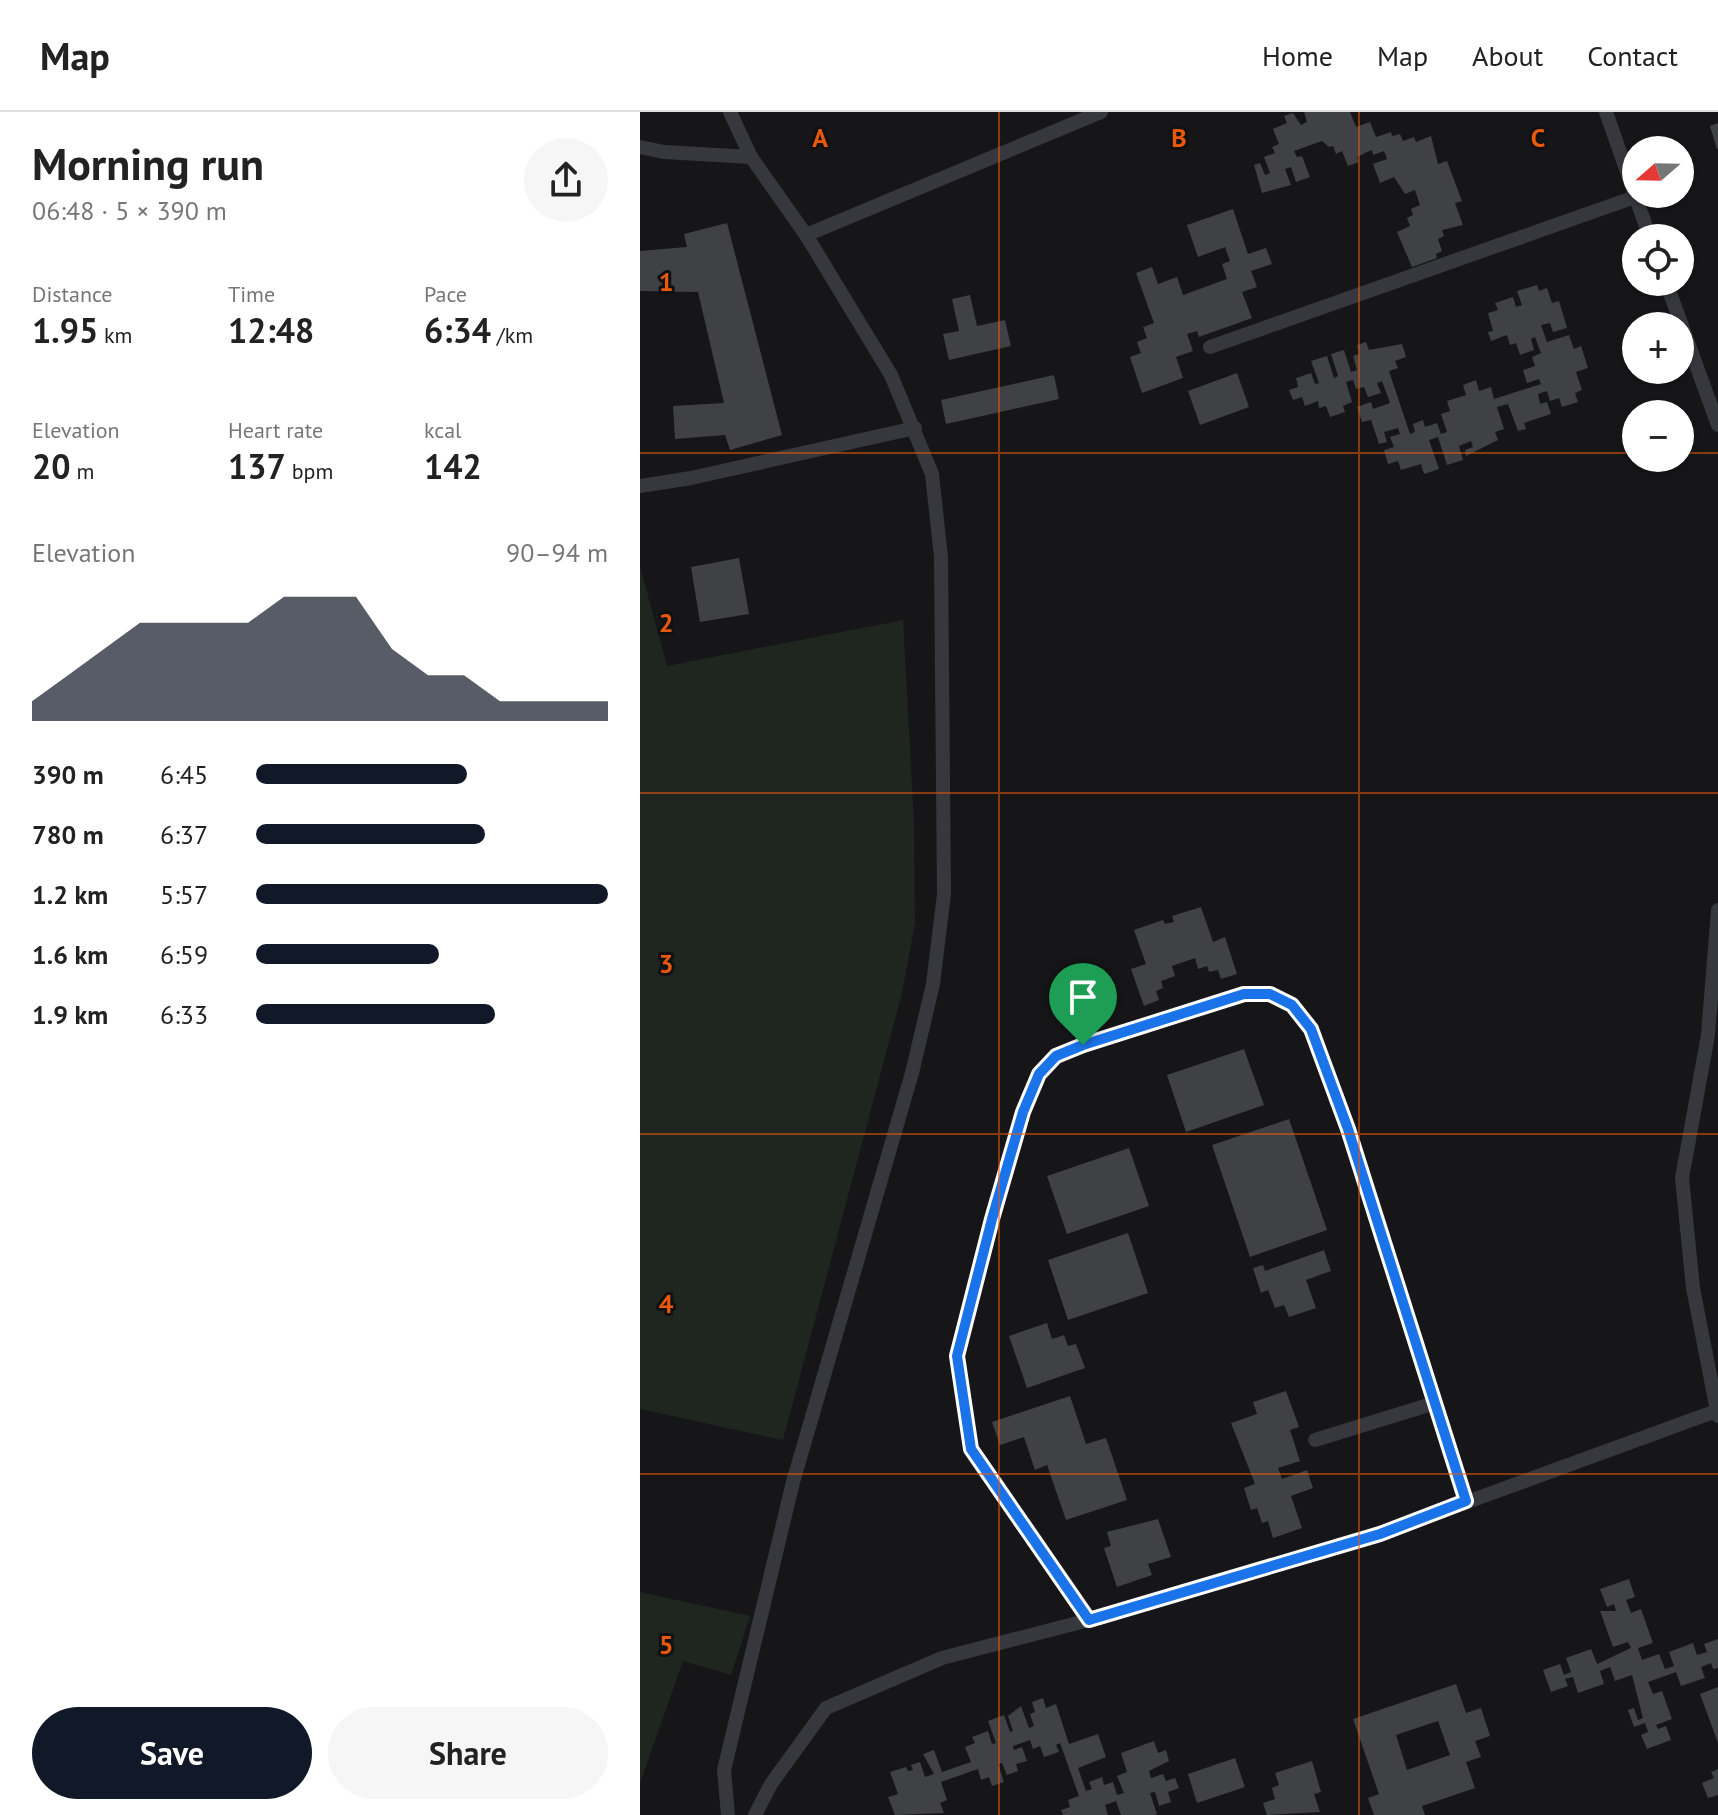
<!DOCTYPE html>
<meta charset="utf-8">
<style>
body{margin:0;font-family:"PT Sans",sans-serif;background:#f6f6f6;color:#222;height:100vh;display:flex;flex-direction:column;font-size:30px;white-space:nowrap}
*{box-sizing:border-box;margin:0}
p{font-size:26px;color:#767676}
.icon{flex:none;width:44px;height:44px;fill:none;stroke:currentColor;stroke-width:2;stroke-linecap:round;stroke-linejoin:round}
.map{position:relative;flex:1;overflow:hidden}
.sheet{display:flex;flex-direction:column;background:#fff;width:640px}
.sheet>*{flex:none}
.needle{width:52px;rotate:250deg}
.tools{position:absolute;left:982px;top:24px;display:grid;gap:16px}
.tools a{display:grid;place-items:center;width:72px;height:72px;border-radius:50%;background:#fff;box-shadow:0 2px 6px #0004;font-size:40px}
.pin{position:absolute;display:grid;place-items:center;width:68px;height:68px;color:#fff;margin:-82px -34px;border-radius:50% 50% 50% 0;rotate:-45deg;box-shadow:0 0 8px #0007}
.pin .icon{rotate:45deg}
.round{display:grid;place-items:center;flex:none;width:84px;height:84px;border-radius:42px;background:#f6f6f6}
.headline{display:flex;align-items:center;justify-content:space-between;height:136px;padding:0 32px}
h1{font-size:44px;font-weight:700;line-height:60px}
.figures{display:grid;grid-template-columns:repeat(3,1fr);gap:12px;height:136px;padding:8px 32px}
.figures div{display:grid;align-content:center}
.figures b{font-size:34px;font-weight:700}
.figures small{font-size:22px;font-weight:400}
.figures p{font-size:22px}
.chart{height:224px;padding:16px 32px}
.chart p{display:flex;justify-content:space-between}
.chart svg{width:100%;height:144px;margin-top:8px;fill:#111827;opacity:.7}
.cta{display:flex;gap:16px;margin-top:auto;padding:16px 32px}
.cta a{flex:1;height:92px;border-radius:48px;background:#111827;color:#fff;font-size:32px;font-weight:700;line-height:92px;text-align:center}
.cta a+a{background:#f6f6f6;color:#222}
ul{padding:0 32px;list-style:none;font-size:26px}
li{display:grid;grid-template-columns:128px 96px 1fr;align-items:center;height:60px}
li i{height:20px;border-radius:10px;background:#111827}
header{display:flex;align-items:center;gap:48px;box-sizing:border-box;height:112px;padding:0 40px;background:#fff;border-bottom:2px solid #e0e0e0}
header strong{font-size:38px}
nav{display:flex;gap:44px;margin-inline-start:auto;font-size:28px}
main{display:flex;flex:1;min-height:0}
.map>svg:first-child{display:block}
.green{fill:#1e261f}
.building{fill:#404145;fill-rule:evenodd}
.lines{fill:none;stroke-linecap:round;stroke-linejoin:round}
.lane{stroke:#37383d;stroke-width:14}
.route-casing{stroke:#fff;stroke-width:16}
.route{stroke:#1a73e8;stroke-width:10}
.grid{fill:none;stroke:#e8590c;stroke-width:2;stroke-opacity:0.55}
.grid-label{font-size:26px;text-anchor:middle;font-weight:bold;fill:#e8590c;stroke:#111113;stroke-width:6;stroke-linejoin:round;paint-order:stroke}
</style>
<header>
<strong>Map</strong>
<nav><a>Home</a><a>Map</a><a>About</a><a>Contact</a></nav>
</header>
<main>
<section class="sheet">
<div class="headline"><div><h1>Morning run</h1><p>06:48 · 5 × 390 m</p></div><a class="round"><svg class="icon" aria-label="share" viewBox="0 0 24 24"><path d="M12 15V3M7 8l5-5 5 5M5 13v7h14v-7"/></svg></a></div>
<div class="figures">
<div><p>Distance</p><b>1.95<small> km</small></b></div>
<div><p>Time</p><b>12:48</b></div>
<div><p>Pace</p><b>6:34<small> /km</small></b></div>
</div>
<div class="figures">
<div><p>Elevation</p><b>20<small> m</small></b></div>
<div><p>Heart rate</p><b>137<small> bpm</small></b></div>
<div><p>kcal</p><b>142</b></div>
</div>
<div class="chart"><p><span>Elevation</span>90–94 m</p>
<svg viewBox="0 0 160 44" preserveAspectRatio="none"><path d="M0 44V38L10 30L20 22L30 14L40 14L50 14L60 14L70 6L80 6L90 6L100 22L110 30L120 30L130 38L140 38L150 38L160 38V44z"/></svg>
</div>
<ul>
<li><b>390 m</b>6:45<i style="width:60%"></i></li>
<li><b>780 m</b>6:37<i style="width:65%"></i></li>
<li><b>1.2 km</b>5:57<i style="width:100%"></i></li>
<li><b>1.6 km</b>6:59<i style="width:52%"></i></li>
<li><b>1.9 km</b>6:33<i style="width:68%"></i></li>
</ul>
<div class="cta"><a>Save</a><a>Share</a></div>
</section>
<div class="map">
<svg width="1078" height="1703" viewBox="0 0 1078 1703">
<rect width="100%" height="100%" fill="#161618"/>
<!-- green -->
<g class="green">
<polygon points="0,454 27,554 263,508 274,710 275,812 261,885 143,1328 0,1297"/>
<polygon points="0,1480 110,1504 91,1563 43,1549 0,1671"/>
</g>
<!-- building -->
<g class="building">
<polygon points="664,0 710,0 716,15 730,10 736,25 751,20 752,24 760,22 763,29 774,25 776,30 791,24 798,52 807,49 822,89 815,91 823,113 802,118 804,124 798,127 802,139 796,142 797,146 772,155 757,120 770,114 767,106 773,103 771,97 780,93 775,78 765,82 754,65 740,71 733,52 747,47 744,39 733,43 732,38 725,41 717,45 719,50 708,54 702,39 696,42 693,34 689,35 682,29 654,39 657,45 662,44 670,65 656,70 651,55 645,57 651,73 622,81 614,53 620,51 625,63 630,61 624,45 635,41 632,35 639,32 633,17 647,11 644,4 653,1 661,13 667,10"/>
<polygon points="1078,11 1078,37 1077,37 1070,14"/>
<polygon points="593,97 608,142 626,136 632,152 611,159 617,175 602,180 612,206 559,225 557,219 547,222 553,239 536,245 543,266 502,281 490,245 501,241 497,230 507,226 503,215 514,211 496,161 512,155 518,172 537,165 543,183 587,167 582,152 590,149 585,135 558,145 547,113"/>
<polygon points="87,111 142,323 90,338 85,323 35,327 33,294 84,291 58,180 0,179 0,139 47,135 44,122"/>
<polygon points="897,173 899,179 907,176 912,191 919,189 927,216 913,220 910,211 901,213 907,230 929,223 934,237 941,234 948,256 936,260 942,278 935,281 938,290 922,295 919,286 910,289 907,279 898,282 900,292 907,290 911,302 884,311 886,317 878,319 868,292 857,295 864,317 855,320 858,328 826,344 825,338 833,335 831,329 819,334 823,348 807,353 798,325 789,328 799,357 784,362 781,352 761,358 758,349 748,352 744,338 754,335 750,325 760,322 758,316 744,320 747,330 739,332 731,308 722,310 717,295 731,290 733,297 750,291 742,269 737,271 741,281 728,285 724,275 716,277 713,268 706,270 712,290 703,294 705,300 690,305 686,294 679,296 678,289 665,294 662,285 653,288 649,278 658,275 656,266 671,261 675,272 679,271 671,249 687,244 694,266 698,264 691,242 704,238 711,260 717,258 713,244 719,242 717,233 726,230 729,238 762,232 766,245 755,249 758,256 749,259 770,322 775,320 773,312 783,308 785,315 797,311 801,322 807,320 801,302 810,299 807,289 826,283 823,273 836,268 839,279 851,275 854,287 901,272 899,267 887,271 883,258 895,254 892,245 901,241 895,225 891,227 894,238 880,243 876,231 870,233 867,223 851,229 848,220 853,219 848,201 858,198 855,191 873,185 876,195 882,193 877,179"/>
<polygon points="330,183 337,214 365,208 371,234 309,248 303,222 319,219 312,187"/>
<polygon points="597,261 609,295 560,313 548,279"/>
<polygon points="414,263 419,287 306,312 301,288"/>
<polygon points="99,446 109,502 60,510 51,455"/>
<polygon points="561,795 573,830 585,825 597,862 581,867 578,858 569,860 567,854 558,857 555,846 532,854 535,864 521,869 523,876 516,879 519,888 504,894 491,857 506,852 494,818 523,808 525,812 534,810 532,804"/>
<polygon points="604,937 624,993 546,1020 527,963"/>
<polygon points="649,1007 687,1118 610,1145 572,1033"/>
<polygon points="489,1036 509,1094 427,1122 407,1064"/>
<polygon points="488,1121 508,1181 428,1208 408,1148"/>
<polygon points="684,1138 691,1159 666,1168 676,1196 649,1205 644,1193 635,1196 628,1178 621,1181 613,1156 623,1153 625,1159"/>
<polygon points="407,1211 412,1227 424,1223 428,1234 436,1232 445,1256 387,1276 369,1224"/>
<polygon points="646,1279 659,1315 650,1318 660,1349 638,1356 642,1367 667,1358 673,1376 651,1384 662,1416 633,1426 628,1409 622,1411 617,1396 611,1398 604,1376 615,1372 591,1311 617,1302 613,1290"/>
<polygon points="430,1284 446,1332 466,1326 487,1388 426,1408 407,1353 395,1358 384,1325 360,1333 352,1310"/>
<polygon points="518,1407 531,1445 508,1452 512,1463 477,1475 464,1436 471,1434 467,1420"/>
<polygon points="989,1467 995,1485 986,1488 991,1501 1001,1497 1013,1531 998,1536 1002,1548 1019,1542 1025,1557 1034,1554 1029,1540 1053,1531 1057,1543 1067,1540 1064,1532 1078,1527 1078,1556 1073,1557 1071,1551 1061,1555 1065,1566 1041,1574 1036,1560 1008,1570 1013,1582 1022,1579 1032,1607 1016,1613 1018,1617 1026,1614 1031,1628 1007,1637 1001,1623 1008,1620 1005,1611 994,1615 988,1598 994,1596 998,1608 1003,1606 992,1563 975,1569 970,1555 960,1559 964,1572 938,1581 933,1565 925,1567 928,1574 911,1580 903,1558 920,1552 924,1563 931,1560 926,1546 951,1537 957,1552 991,1536 988,1530 973,1535 960,1499 976,1499 974,1492 967,1495 960,1477"/>
<path d="M816,1572L826,1601L841,1596L850,1624L835,1629L841,1645L826,1650L835,1676L782,1694L785,1703H734L728,1686L739,1682L713,1607ZM798,1609L810,1643L767,1658L756,1623Z"/>
<polygon points="1078,1575 1078,1631 1060,1582"/>
<polygon points="403,1586 406,1596 416,1592 429,1632 458,1622 466,1645 438,1656 446,1679 452,1677 449,1670 462,1665 464,1673 473,1670 477,1683 484,1681 477,1664 487,1660 481,1641 514,1629 518,1641 526,1638 529,1649 509,1659 511,1666 523,1662 526,1669 535,1666 539,1676 528,1680 531,1690 519,1694 515,1680 510,1681 517,1702 514,1703 481,1703 476,1689 465,1693 468,1703 423,1703 421,1698 430,1695 428,1688 439,1684 420,1631 416,1633 419,1640 404,1645 400,1634 393,1637 390,1628 373,1634 374,1638 382,1635 387,1649 376,1652 378,1659 367,1663 362,1651 358,1652 364,1670 352,1674 349,1665 341,1668 338,1657 301,1670 307,1688 300,1691 304,1701 255,1703 248,1685 258,1682 250,1660 266,1655 268,1659 273,1658 271,1653 280,1650 285,1665 294,1662 283,1642 294,1638 302,1660 331,1650 325,1635 335,1631 332,1625 348,1619 352,1632 356,1631 348,1609 364,1603 370,1620 373,1619 368,1604 381,1594 389,1616 394,1614 390,1602 395,1600 392,1590"/>
<polygon points="595,1646 605,1675 557,1691 548,1662"/>
<polygon points="672,1649 681,1680 674,1682 680,1700 627,1703 623,1691 635,1687 632,1676 639,1673 635,1661"/>
<polygon points="1078,1657 1078,1683 1068,1686 1062,1671 1074,1666 1071,1660"/>
</g>
<g class="lines">
<!-- lane -->
<g class="lane">
<polyline points="966,0 1010,126"/>
<polyline points="0,35 24,40 111,45"/>
<polyline points="166,123 461,0"/>
<polyline points="1026,170 1078,313"/>
<polyline points="570,235 995,85"/>
<polyline points="0,374 51,366 275,316"/>
<polyline points="1078,798 1068,923 1042,1066 1053,1176 1078,1304"/>
<polyline points="675,1328 795,1291"/>
<polyline points="449,1508 331,1337 317,1244 352,1107 383,1000 399,962 416,944 443,933 604,882 630,882 652,893 671,917 708,1017 826,1389"/>
<polyline points="88,1703 84,1658 153,1370 272,961 293,872 304,782 301,445 292,362 251,263 166,123 111,45 90,0"/>
<polyline points="115,1703 131,1672 186,1596 302,1546 449,1508 740,1422 1076,1299"/>
</g>
</g>
<g class="lines">
<!-- route casing -->
<g class="route-casing">
<polygon id="route" points="604,882 630,882 652,893 671,917 708,1017 826,1389 740,1422 449,1508 331,1337 317,1244 352,1107 383,1000 399,962 416,944 443,933"/>
</g>
<!-- route -->
<use href="#route" class="route"/>
</g>
<!-- grid -->
<path class="grid" d="M359,0V1703M719,0V1703M0,341H996M1040,341H1078M0,681H1078M0,1022H1078M0,1362H1078"/>
<g class="grid-label">
<text x="180" y="35">A</text>
<text x="539" y="35">B</text>
<text x="898" y="35">C</text>
<text x="26" y="179">1</text>
<text x="26" y="520">2</text>
<text x="26" y="861">3</text>
<text x="26" y="1201">4</text>
<text x="26" y="1542">5</text>
</g>
</svg>
<div class="tools">
<a><svg class="needle" viewBox="-14 -14 28 28"><path d="M0-13l5 13h-10z" fill="#e53935"/><path d="M0 13l5-13h-10z" fill="#767676"/></svg></a>
<a><svg class="icon" aria-label="locate" viewBox="0 0 24 24"><circle cx="12" cy="12" r="6"/><path d="M12 2v4M12 18v4M2 12h4M18 12h4"/></svg></a>
<a>+</a>
<a>−</a>
</div>
<div class="pin" style="left:443px;top:933px;background:#1e9e55"><svg class="icon" aria-label="arrive" viewBox="0 0 24 24"><path d="M6 21V4h12l-3 4 3 4H6"/></svg></div>
</div>
</main>
